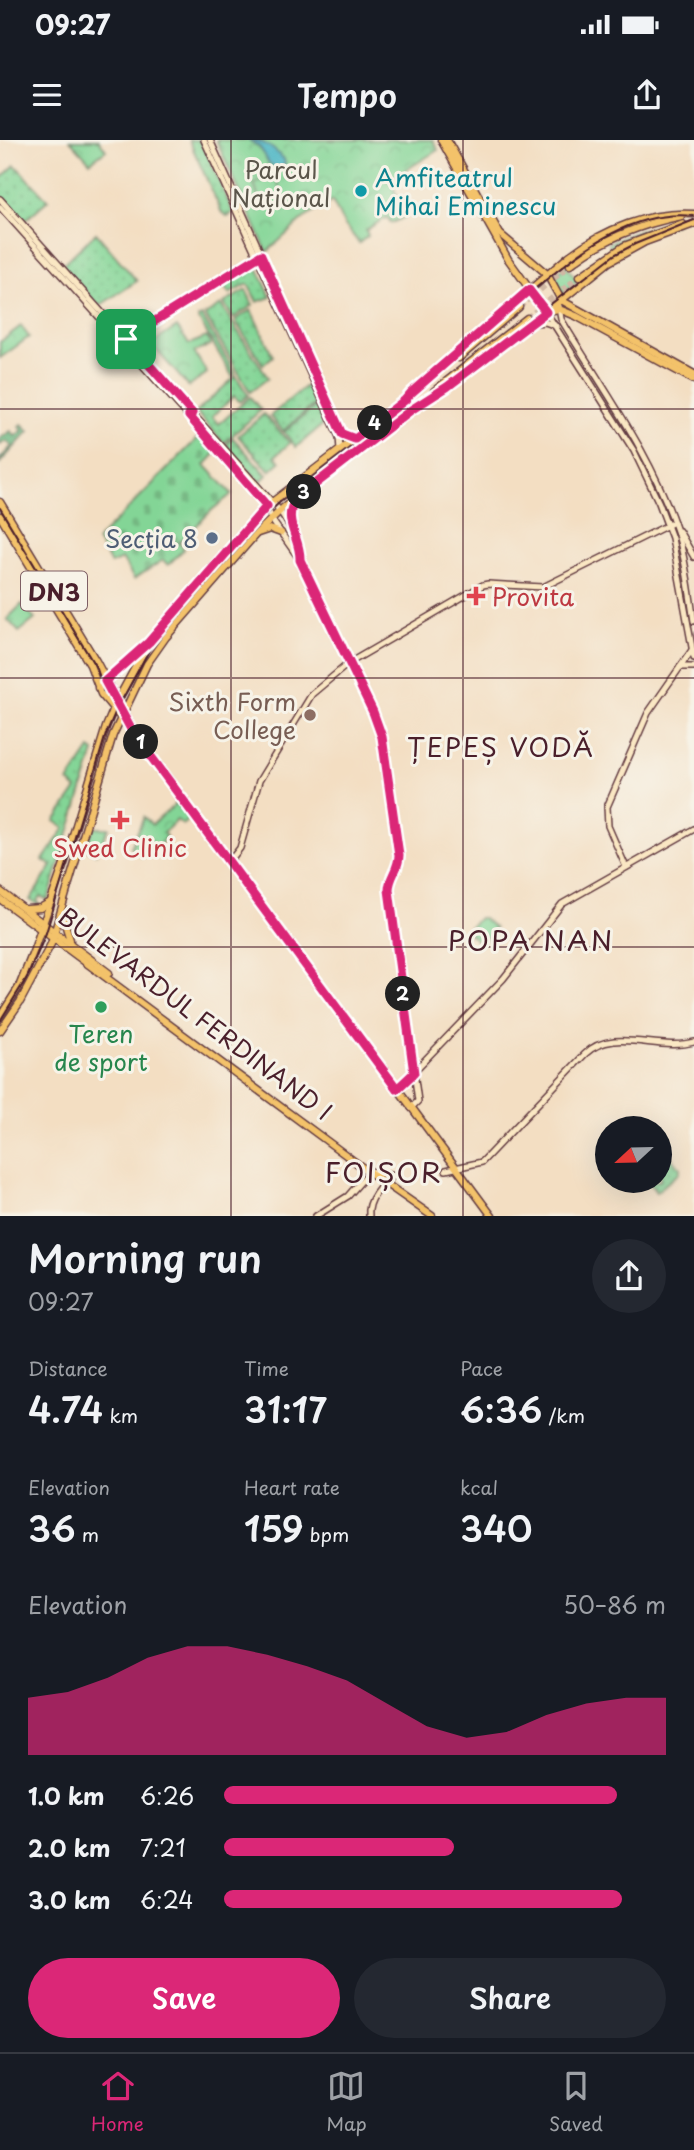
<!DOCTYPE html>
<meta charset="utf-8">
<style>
body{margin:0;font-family:"Playpen Sans",sans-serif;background:#242831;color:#f1f3f6;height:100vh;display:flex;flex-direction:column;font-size:26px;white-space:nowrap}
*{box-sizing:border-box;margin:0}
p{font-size:23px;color:#9ea1a6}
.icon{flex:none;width:38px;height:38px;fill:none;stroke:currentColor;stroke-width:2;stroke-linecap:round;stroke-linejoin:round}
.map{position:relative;height:1076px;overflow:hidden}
.side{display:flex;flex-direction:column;background:#171b24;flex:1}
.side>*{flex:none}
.needle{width:46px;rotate:248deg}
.controls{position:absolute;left:595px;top:976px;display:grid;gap:14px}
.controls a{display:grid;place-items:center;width:77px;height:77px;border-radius:50%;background:#171b24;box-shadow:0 7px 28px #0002;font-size:35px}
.pin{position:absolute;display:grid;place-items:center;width:60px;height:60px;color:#fff;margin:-30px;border-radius:14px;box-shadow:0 4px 10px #0006}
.km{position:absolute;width:35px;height:35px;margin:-18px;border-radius:50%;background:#222;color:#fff;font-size:19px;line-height:35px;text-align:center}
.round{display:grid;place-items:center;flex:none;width:74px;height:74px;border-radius:37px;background:#242831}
.summary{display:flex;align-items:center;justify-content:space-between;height:119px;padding:0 28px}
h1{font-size:38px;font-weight:600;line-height:52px}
.stats{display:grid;grid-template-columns:repeat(3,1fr);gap:10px;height:119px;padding:7px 28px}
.stats div{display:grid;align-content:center}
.stats b{font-size:35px;font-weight:600}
.stats small{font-size:19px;font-weight:400}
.stats p{font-size:19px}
.chart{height:196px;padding:14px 28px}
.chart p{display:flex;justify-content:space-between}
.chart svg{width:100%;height:126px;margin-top:7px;fill:#db2777;opacity:.7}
.action{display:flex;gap:14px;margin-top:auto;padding:14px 28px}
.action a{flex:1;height:80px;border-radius:42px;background:#db2777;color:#fff;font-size:28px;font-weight:600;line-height:80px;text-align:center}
.action a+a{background:#242831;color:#f1f3f6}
ul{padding:0 28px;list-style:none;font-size:23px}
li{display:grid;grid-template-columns:112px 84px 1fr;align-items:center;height:52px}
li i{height:18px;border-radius:9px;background:#db2777}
.status{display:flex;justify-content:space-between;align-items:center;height:49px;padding:0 35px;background:#171b24;direction:ltr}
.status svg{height:19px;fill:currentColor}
header{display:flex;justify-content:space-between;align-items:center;height:91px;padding:0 28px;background:#171b24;font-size:32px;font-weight:600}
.tab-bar{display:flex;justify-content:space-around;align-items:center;height:98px;border-top:2px solid #363941;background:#171b24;font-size:19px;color:#9ea1a6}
.tab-bar a{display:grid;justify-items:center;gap:4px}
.tab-bar .selected{color:#db2777}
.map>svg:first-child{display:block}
.grass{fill:url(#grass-tufts);stroke:#667a60;stroke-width:2}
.forest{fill:url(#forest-firs);stroke:#5a6a55;stroke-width:2}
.cemetery{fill:url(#cemetery-stones);stroke:#667a60;stroke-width:2}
.park{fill:url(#park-crowns);stroke:#667a60;stroke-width:2}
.garden{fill:url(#garden-dots);stroke:#667a60;stroke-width:2}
.pitch{fill:#83d596;stroke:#667a60;stroke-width:2}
.water{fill:url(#water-ripples);stroke:#496a78;stroke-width:2}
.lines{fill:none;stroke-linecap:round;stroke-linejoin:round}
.primary-tunnel{stroke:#d1b8a4;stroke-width:6;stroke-dasharray:6 3;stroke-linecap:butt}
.secondary-casing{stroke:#633c42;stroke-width:8}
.primary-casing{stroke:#633c42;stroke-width:9}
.secondary{stroke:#fae7c3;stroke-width:5}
.primary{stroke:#f3c26a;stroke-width:6}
.tram{stroke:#4a1f2b;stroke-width:2}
.route-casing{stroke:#fff;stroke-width:14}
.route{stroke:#db2777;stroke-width:9}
.grid{fill:none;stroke:#4a1f2b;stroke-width:2;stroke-opacity:0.55}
.culture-dot{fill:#0f9aa8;stroke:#f7f3e8;stroke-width:2.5}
.service-dot{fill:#5c6f8a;stroke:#f7f3e8;stroke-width:2.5}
.health-dot{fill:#e0444e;stroke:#f7f3e8;stroke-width:2.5}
.education-dot{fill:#8d6e63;stroke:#f7f3e8;stroke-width:2.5}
.leisure-dot{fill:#2e9e5b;stroke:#f7f3e8;stroke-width:2.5}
.labels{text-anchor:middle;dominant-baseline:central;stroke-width:6;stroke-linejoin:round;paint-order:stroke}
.shield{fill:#f7f3e8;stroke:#7e5f64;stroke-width:2}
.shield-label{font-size:23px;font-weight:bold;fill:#4a1f2b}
.park-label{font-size:24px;fill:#5b564b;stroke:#f7f3e8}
.culture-label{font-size:24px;fill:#0d838f;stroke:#f7f3e8;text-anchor:start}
.service-label{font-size:24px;fill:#4e5e75;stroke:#f7f3e8;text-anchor:end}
.health-label{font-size:24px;fill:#be3a42;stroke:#f7f3e8;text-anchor:start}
.education-label{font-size:24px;fill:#785e54;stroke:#f7f3e8;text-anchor:end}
.street-label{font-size:24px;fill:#4a1f2b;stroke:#f7f3e8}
.leisure-label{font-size:24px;fill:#27864d;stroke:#f7f3e8}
.neighbourhood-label{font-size:26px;letter-spacing:2px;fill:#4a1f2b;stroke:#f7f3e8}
.quarter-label{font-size:28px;letter-spacing:2px;fill:#4a1f2b;stroke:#f7f3e8}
</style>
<div class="status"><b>09:27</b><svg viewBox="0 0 49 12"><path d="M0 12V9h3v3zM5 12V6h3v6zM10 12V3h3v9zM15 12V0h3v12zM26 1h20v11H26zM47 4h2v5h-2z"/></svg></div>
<header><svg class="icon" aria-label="menu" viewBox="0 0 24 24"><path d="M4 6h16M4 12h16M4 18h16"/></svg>Tempo<svg class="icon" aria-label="share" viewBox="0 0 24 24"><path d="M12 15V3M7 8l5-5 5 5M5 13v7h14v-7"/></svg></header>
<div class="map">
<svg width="694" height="1076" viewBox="0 0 694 1076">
<defs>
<pattern id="grass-tufts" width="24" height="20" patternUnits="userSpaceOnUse" patternTransform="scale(1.75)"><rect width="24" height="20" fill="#83d596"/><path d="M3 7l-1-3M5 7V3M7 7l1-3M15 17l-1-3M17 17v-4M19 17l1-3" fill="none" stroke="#73b681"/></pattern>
<pattern id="forest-firs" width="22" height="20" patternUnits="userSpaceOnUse" patternTransform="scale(1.75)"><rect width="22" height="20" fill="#6ab67f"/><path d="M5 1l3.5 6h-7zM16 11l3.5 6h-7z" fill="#599368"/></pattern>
<pattern id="cemetery-stones" width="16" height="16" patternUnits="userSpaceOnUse" patternTransform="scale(1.75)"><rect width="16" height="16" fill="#83d596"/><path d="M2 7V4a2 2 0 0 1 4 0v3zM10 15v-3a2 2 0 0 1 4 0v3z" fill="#73b681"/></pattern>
<pattern id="park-crowns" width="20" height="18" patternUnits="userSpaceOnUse" patternTransform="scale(1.75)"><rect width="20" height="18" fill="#83d596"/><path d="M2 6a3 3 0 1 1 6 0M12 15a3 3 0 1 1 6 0" fill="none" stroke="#73b681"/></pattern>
<pattern id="garden-dots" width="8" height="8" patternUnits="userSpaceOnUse" patternTransform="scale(1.75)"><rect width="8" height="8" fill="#83d596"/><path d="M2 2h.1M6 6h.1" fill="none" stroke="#73b681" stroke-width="1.8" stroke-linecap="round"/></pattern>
<pattern id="water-ripples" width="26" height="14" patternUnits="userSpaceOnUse" patternTransform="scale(1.75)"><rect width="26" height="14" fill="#48b5c4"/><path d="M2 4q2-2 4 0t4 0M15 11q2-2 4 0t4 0" fill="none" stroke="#3e939f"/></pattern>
</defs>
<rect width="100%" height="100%" fill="#f7f3e8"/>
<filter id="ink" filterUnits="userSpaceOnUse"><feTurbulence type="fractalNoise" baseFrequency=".0143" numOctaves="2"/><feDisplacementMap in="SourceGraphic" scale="14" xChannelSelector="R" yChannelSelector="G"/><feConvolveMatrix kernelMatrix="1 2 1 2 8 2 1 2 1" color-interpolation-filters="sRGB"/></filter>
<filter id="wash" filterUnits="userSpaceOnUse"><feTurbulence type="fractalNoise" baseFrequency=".00686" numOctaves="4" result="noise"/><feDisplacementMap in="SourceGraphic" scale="28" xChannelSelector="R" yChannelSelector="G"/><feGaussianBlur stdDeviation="1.57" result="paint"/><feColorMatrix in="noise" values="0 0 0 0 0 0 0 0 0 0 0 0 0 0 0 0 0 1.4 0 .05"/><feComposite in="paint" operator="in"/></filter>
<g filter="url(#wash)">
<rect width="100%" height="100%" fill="#f3dec2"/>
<!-- grass -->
<g class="grass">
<polygon points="677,80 677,83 639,96 612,109 608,103 635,92"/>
<polygon points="566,126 578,141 562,154 554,136"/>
</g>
<!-- forest -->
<polygon class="forest" points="22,284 29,291 0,323 0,319 12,306 6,301 0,305 0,298 11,291 15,296 22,291 19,286"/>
<!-- cemetery -->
<polygon class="cemetery" points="200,296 216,313 205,325 232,354 212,370 179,403 184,409 168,425 163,420 134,439 122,419 111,424 97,400"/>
<!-- park -->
<g class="park">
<polygon points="70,0 99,0 106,10 90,22"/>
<polygon points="216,0 433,0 438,10 390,40 406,77 391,83 387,77 366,90 368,96 359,103 344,84 332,61 303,79 267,112"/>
<polygon points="21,186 29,197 0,218 0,202"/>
<polygon points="177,187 189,204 207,197 211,205 194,212 207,233 189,247 151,204"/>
<polygon points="22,464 35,479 19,492 7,479"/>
<polygon points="179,661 191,677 183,685 177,680 163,693 166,696 155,712 150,708 142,717 131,707 144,677 152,685"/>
<polygon points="93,688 109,688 96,714 86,709"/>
<polygon points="479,778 483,778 495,788 481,804 466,791"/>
</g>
<!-- garden -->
<g class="garden">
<polygon points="189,0 201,0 233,72 228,77 221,71"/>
<polygon points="15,25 48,60 23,82 0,57 0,39"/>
<polygon points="96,93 137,141 99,166 62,125"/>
<polygon points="254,121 271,157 257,162 248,144 229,154 221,141"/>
<polygon points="246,150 253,165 233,178 224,163"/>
<polygon points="221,165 268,238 250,252 205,175"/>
<polygon points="251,170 273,216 263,225 235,180"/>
<polygon points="202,176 235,233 232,236 198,178"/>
<polygon points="236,236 248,255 240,262 234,256 212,277 219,284 250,257 261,270 224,303 196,272"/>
<polygon points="308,244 317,262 283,291 270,276"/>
<polygon points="318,264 326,282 296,307 284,292"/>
<polygon points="264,274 290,303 275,316 280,322 270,331 238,296"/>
<polygon points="233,298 267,335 260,342 226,305"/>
<polygon points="90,609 94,612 48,760 40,756 37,761 39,763 38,765 30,760 52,726 43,720 65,688 55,681 77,649 68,642"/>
<polygon points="668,1014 680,1027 679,1033 656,1052 648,1041 660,1041 660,1016"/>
</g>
<!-- pitch -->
<polygon class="pitch" points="276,36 283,57 261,64 254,44"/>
<!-- water -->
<path class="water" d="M249,0C264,0 274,9 284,19L285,24L278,28C265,25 267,15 259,7C256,4 252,3 249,0Z"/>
</g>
<g filter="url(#ink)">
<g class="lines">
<!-- primary-tunnel -->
<g class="primary-tunnel">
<polyline points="519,167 570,125"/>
<polyline points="527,178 579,137"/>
</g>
<!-- secondary casing -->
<g class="secondary-casing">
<g id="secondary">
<polyline points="204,0 339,297 340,310"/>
<polyline points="210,0 342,294 355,299"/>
<polyline points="0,59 280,371 298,400 300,420"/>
<path d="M0,67L263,359L274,383L300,420L373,572L382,597L399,715C399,730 389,737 389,750L418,961L411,968"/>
<path d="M559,166L561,179C602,248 652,314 677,391C686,419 689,451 694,481"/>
<polyline points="546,172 634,311 659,363 672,398 694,518"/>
<polyline points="535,183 545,182 556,186"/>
<polyline points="125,200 258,116"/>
<polyline points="679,391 694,417"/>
<polyline points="680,527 694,527"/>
<polyline points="229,722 240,708 259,641 312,554 349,523 483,445 488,444 543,447 674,382"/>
<polyline points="626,727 608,686 607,667 648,573 692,510"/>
<polyline points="397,949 503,839 562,764 694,689"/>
<path d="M446,1030L482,1022L585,914C613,886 658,912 694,902"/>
<polyline points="316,1076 348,1056 370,1031 393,1036"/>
<path d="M369,1076C367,1060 381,1045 393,1036"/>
</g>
</g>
<!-- primary casing -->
<g class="primary-casing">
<g id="primary">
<polyline points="441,0 508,119 546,172"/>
<polyline points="447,0 500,94 547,134 561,160 694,234"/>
<path d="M570,125C602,99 641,84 682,76"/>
<polyline points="579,137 624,106 683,84"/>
<polyline points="548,171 559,169 576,176 694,240"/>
<polyline points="459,218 519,167"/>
<polyline points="434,251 527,178"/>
<polyline points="0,362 96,521 132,589"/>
<polyline points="293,363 289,373 293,391"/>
<polyline points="0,376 90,525 101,554 138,598 492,1076"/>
<polyline points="258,393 270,389 281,393"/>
<polyline points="98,548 142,508"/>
<polyline points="0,751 109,833"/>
<polyline points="0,759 362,1027 432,1076"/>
<polyline points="27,769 40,768 51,762"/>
<polyline points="62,774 70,800"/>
<path d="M0,877L19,847L33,812L65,721L106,587L117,561L149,502L267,366L405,260L411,253L569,116C604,89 650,71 694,74"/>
<polyline points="0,891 20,862 51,804 113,595 147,524 166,497 256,394 283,368 411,270 447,247 532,184 609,122 645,102 694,84"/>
</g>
</g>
<!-- secondary -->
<use href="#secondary" class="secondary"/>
<!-- primary -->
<use href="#primary" class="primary"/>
<!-- tram -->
<g class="tram">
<polyline points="406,268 432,255 449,243 614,115 635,104 694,80"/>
<polyline points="0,368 97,529 104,550 114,560 124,558"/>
<polyline points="103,551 106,539 118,536"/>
<path d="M0,881L29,834L46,793L106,594L115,573L151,507L248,392L279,363L396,273L409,262L419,249C458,215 497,179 537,147C583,110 631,69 694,76"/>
</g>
</g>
</g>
<g class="lines" filter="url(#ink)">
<!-- route casing -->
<g class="route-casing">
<path id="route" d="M261,115L342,294L355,299L405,260L411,253L529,150L546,172L447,247L411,270L296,359C281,380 301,398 300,420L373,572L382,597L399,715C399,730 389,736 389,750L414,933L397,949L132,591L105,541L149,502L267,366L189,276L192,273L126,199Z"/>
</g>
<!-- route -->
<use href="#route" class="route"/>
</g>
<!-- grid -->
<path class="grid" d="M231,0V1076M463,0V1076M0,269H694M0,538H694M0,807H694"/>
<!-- markers -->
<circle class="culture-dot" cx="361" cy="51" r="7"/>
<circle class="service-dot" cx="212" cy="398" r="7"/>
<g class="health-dot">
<path d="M472.5 445.5h7v7h7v7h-7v7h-7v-7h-7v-7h7z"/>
<path d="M116.5 669.5h7v7h7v7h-7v7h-7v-7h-7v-7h7z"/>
</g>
<circle class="education-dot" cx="310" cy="575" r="7"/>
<circle class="leisure-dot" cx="101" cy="867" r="7"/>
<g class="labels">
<!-- shield labels -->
<rect class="shield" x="21" y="431.5" width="66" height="39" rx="5"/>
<g class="shield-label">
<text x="54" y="451">DN3</text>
</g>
<!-- park labels -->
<g class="park-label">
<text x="281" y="29">Parcul<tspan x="281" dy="28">Național</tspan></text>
</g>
<!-- culture labels -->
<g class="culture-label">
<text x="375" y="37">Amfiteatrul<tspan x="375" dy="28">Mihai Eminescu</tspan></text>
</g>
<!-- service labels -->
<g class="service-label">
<text x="198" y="398">Secția 8</text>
</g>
<!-- health labels -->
<g class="health-label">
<text x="492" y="456">Provita</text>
<text x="120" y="707" text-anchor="middle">Swed Clinic</text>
</g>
<!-- education labels -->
<g class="education-label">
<text x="296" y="561">Sixth Form<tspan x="296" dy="28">College</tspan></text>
</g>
<!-- street labels -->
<g class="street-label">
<text transform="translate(196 873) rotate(37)">BULEVARDUL FERDINAND I</text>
</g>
<!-- leisure labels -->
<g class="leisure-label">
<text x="101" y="893">Teren<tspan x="101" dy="28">de sport</tspan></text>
</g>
<!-- neighbourhood labels -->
<g class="neighbourhood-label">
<text x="501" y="606">ȚEPEȘ VODĂ</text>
</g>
<!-- quarter labels -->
<g class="quarter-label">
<text x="531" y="799">POPA NAN</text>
<text x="384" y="1031">FOIȘOR</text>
</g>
</g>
</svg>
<div class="controls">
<a><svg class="needle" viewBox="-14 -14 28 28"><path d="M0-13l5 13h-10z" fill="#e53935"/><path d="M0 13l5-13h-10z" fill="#9ea1a6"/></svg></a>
</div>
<div class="pin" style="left:126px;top:199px;background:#1e9e55"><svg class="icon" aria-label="arrive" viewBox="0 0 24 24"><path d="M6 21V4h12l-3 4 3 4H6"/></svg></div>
<b class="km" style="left:141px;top:602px">1</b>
<b class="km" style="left:403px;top:854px">2</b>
<b class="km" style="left:304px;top:352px">3</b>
<b class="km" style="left:375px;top:283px">4</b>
</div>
<section class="side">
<div class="summary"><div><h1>Morning run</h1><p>09:27</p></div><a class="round"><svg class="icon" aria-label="share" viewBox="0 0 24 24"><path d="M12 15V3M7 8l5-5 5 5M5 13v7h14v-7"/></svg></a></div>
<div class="stats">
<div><p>Distance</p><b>4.74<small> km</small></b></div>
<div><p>Time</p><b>31:17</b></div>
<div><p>Pace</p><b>6:36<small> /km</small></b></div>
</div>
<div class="stats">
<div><p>Elevation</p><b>36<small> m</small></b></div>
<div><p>Heart rate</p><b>159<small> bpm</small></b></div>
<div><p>kcal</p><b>340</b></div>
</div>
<div class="chart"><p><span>Elevation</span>50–86 m</p>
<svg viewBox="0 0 160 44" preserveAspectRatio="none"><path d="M0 44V24L10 22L20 17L30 10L40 6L50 6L60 9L70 13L80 18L90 26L100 34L110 38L120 36L130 30L140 26L150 24L160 24V44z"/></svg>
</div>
<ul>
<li><b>1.0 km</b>6:26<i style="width:89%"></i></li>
<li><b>2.0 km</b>7:21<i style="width:52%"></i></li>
<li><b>3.0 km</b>6:24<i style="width:90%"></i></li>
</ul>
<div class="action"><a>Save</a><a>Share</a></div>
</section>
<nav class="tab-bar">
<a class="selected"><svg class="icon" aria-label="home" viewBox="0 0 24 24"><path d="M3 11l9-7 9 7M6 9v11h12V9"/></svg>Home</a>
<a><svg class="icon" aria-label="map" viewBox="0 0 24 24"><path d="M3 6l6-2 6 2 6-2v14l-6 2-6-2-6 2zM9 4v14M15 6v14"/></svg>Map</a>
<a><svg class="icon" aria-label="saved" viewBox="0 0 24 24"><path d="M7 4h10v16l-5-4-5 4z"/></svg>Saved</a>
</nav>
